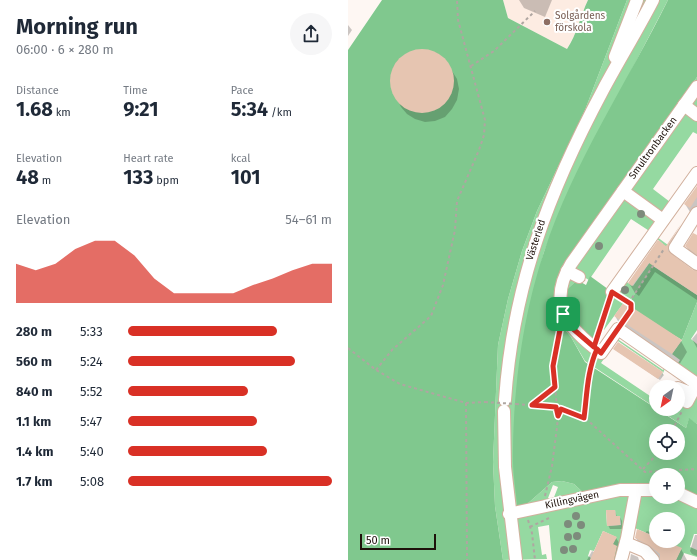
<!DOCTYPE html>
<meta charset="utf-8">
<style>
body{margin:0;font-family:"Fira Sans",sans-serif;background:#f6f6f7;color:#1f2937;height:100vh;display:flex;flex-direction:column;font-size:15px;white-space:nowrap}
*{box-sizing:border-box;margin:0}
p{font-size:13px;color:#747a83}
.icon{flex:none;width:22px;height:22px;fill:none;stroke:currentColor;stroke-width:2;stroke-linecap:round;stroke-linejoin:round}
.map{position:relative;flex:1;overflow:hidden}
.drawer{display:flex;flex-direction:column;background:#fff;width:348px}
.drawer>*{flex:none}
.needle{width:26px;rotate:213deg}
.buttons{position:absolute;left:301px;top:380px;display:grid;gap:8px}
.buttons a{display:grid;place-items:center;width:36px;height:36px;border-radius:50%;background:#fff;box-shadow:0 4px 16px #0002;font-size:20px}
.scale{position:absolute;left:12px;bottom:10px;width:76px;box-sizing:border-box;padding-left:4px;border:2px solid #1e120b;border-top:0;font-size:11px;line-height:14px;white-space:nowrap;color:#1e120b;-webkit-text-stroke:3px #fff;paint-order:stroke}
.pin{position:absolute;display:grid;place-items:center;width:34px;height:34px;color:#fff;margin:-17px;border-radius:8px;box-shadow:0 2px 6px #0006}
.round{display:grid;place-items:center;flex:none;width:42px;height:42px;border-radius:21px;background:#f6f6f7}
.summary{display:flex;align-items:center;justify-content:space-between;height:68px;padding:0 16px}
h1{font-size:22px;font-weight:700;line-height:30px}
.figures{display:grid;grid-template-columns:repeat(3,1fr);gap:6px;height:68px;padding:4px 16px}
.figures div{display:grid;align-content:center}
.figures b{font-size:20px;font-weight:700}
.figures small{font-size:11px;font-weight:400}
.figures p{font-size:11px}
.chart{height:112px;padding:8px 16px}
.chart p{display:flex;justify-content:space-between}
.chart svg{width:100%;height:72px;margin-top:4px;fill:#d93025;opacity:.7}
ul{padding:0 16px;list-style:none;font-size:13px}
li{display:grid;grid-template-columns:64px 48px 1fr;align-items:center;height:30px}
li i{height:10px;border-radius:5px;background:#d93025}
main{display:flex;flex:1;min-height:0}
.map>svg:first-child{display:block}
.built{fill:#fdece2}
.green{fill:#95d9a1;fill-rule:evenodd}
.forest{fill:#80c88e;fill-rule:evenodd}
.shadow{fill:#0003}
.building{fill:#e6c5b1}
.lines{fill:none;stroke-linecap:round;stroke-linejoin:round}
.minor-casing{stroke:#d1b09d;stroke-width:14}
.path{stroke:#afa6a1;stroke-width:2;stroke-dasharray:3 3;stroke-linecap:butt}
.minor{stroke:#fff;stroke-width:12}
.path-bridge{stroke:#afa6a1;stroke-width:2;stroke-dasharray:3 3;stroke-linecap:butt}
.tree{fill:#7d8b7c}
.route-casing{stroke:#fff;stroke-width:8}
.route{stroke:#d93025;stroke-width:5}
.education-dot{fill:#8d6e63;stroke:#fff;stroke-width:1.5}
.labels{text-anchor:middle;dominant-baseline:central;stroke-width:4;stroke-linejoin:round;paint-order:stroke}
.education-label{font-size:10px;fill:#785e54;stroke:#fff;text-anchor:start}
.street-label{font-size:10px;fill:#1e120b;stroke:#fff}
</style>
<main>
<section class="drawer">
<div class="summary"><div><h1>Morning run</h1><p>06:00 · 6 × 280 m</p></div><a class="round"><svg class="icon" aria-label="share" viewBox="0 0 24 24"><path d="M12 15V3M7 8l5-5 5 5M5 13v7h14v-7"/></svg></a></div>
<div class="figures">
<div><p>Distance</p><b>1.68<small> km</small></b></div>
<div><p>Time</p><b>9:21</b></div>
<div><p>Pace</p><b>5:34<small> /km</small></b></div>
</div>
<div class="figures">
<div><p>Elevation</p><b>48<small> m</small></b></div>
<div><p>Heart rate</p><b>133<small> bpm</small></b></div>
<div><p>kcal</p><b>101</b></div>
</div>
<div class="chart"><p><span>Elevation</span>54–61 m</p>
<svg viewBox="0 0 160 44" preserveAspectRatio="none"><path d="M0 44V20L10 24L20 20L30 11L40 6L50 6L60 15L70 29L80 38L90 38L100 38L110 38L120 33L130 29L140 24L150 20L160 20V44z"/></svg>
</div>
<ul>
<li><b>280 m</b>5:33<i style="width:73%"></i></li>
<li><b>560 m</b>5:24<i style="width:82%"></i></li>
<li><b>840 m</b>5:52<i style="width:59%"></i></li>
<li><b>1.1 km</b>5:47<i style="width:63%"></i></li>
<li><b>1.4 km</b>5:40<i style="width:68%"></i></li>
<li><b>1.7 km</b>5:08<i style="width:100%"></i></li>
</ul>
</section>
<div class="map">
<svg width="349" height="560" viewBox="0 0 349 560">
<rect width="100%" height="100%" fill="#fef7f3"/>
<!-- built -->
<polygon class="built" points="155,0 240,0 235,11 231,26 219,49 160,18"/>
<!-- green -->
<g class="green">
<path d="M279,0H320L222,188L196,252L182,306L170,512L204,482L214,481L226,484L240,497L308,490V497H330L349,502V534H346L342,547L349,550V557L336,553L333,560H328L333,549L317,541H330V519H308V537L282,526L275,560H258L268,537L255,531L246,551L242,550L240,556L243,558L242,560H204L201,525L190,527L194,555L198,554L199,559L155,560L147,506L145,462L150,345L160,299L174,251L189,211L237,110ZM205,485L210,487L203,505L197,506ZM258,510H267L268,516H272L273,525L259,526Z"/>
<polygon points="349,77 349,134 345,132 305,189 326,205 306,234 283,219 241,280 227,272 229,280 212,296 258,356 253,363 308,400 308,408 237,361 223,337 209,320 206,302 207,285 224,256 261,200"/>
<polygon points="309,237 320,245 284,298 283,304 277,301 256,330 252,329 264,292 274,279 285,286 315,244 308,238"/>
<polygon points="349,302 349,330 343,339 349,344 349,424 341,419 338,428 310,409 330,409 330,403 336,407 348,384 326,369 332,360 324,354 334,340"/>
<polygon points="268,338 315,370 318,366 313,378 315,372 267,339"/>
</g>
<!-- forest -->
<g class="forest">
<path d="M34,0H155L160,18L219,49C229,34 232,17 240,0H279L237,110L189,211L174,251L160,299L150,345L145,462L147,506L155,560H0V50Z"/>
<path d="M320,0H349V77L224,256L207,285L206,302L209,320L223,337L237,362L338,428L341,418L349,424V502L330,493V475H308V490L240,497L226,484L214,481L204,482L170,512C168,492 164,470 165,449C166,383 175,315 196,252C225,163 279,83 320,0ZM308,431H330V453H308Z"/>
<polygon points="305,266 349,295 349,302 334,340 283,310 284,298"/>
<polygon points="242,276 264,292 246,347 240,342 212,296 229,280 238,285"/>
</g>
<!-- shadow -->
<g class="shadow">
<polygon points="171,0 204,0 197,17 176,8"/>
<polygon points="0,25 4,30 0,36"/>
<polygon points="68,50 79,50 89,53 97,60 109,79 111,89 109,100 104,109 97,117 87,121 77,122 67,119 59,114 53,107 44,88 43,78 45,68 50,60 58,54"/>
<polygon points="349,188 349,212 346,215 342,212 337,204"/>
<polygon points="333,226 338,235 326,257 344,271 349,271 349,300 307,272 291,296 287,293 281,283 311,241 318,247"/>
<polygon points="349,236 349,260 344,256 338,246"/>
<polygon points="267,316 333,341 339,352 331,365 274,328"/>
<polygon points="349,333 349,348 344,339"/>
<polygon points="266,349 314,373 316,375 312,380"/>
<polygon points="267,511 269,517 272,517 274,521 274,529 262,529 260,525"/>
<polygon points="299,531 308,535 308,541 318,541 333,549 339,560 313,560 307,555 294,549 288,538 297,533"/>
<polygon points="347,535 349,535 349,556 344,554 342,551"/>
<polygon points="268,538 274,547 273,560 239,560 244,551 246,552"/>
<polygon points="283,554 290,557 291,560 282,560"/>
</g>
<!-- building -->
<g class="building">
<circle cx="74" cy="81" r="32"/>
<polygon points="349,186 349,197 342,208 336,204"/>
<polygon points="333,224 321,244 320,251 345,270 349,271 349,295 301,263 284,286 280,283 310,240 318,246"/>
<polygon points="345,233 349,235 349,255 337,246"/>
<polygon points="276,302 334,340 324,354 266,316"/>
<polygon points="270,342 315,372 310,379 265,349"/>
<polygon points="258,510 267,510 268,516 272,516 272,525 259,526"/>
<polygon points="289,529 308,537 308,541 317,541 334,548 328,560 312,560 312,554 302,546 287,538"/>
<polygon points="255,531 269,537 265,544 269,546 266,560 242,560"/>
</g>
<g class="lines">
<!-- minor casing -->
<g class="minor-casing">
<g id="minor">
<polyline points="267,57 289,0"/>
<polyline points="336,105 349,115"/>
<polyline points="275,191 315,220"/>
<polyline points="349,213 327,248 349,264"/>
<polyline points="219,271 231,277"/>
<polyline points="264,292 349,173"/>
<path d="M349,384L270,329L253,353C221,329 198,305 223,264L349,87"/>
<polyline points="330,388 343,393"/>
<path d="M157,400C165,285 201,191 255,90C271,60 289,31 305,0"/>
<polyline points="339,402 349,383"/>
<polyline points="156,411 157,467 168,560"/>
<polyline points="330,493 349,502"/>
<polyline points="161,514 272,490 308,490"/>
<polyline points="278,543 297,551 305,560"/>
<polyline points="273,560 279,538 288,490"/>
</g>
</g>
<!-- path -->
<g class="path">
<polyline points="123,66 146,51 187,11"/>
<polyline points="273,298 283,304 283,310 276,320"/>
<polyline points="283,304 284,298 316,249"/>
<polyline points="250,336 261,303"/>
<polyline points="0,348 28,370 52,384 118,403 137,402"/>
<polyline points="28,370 44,350 83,316 95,285 107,230 109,201 131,150 136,135 137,120 110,20 109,0"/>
<polyline points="118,403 119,560"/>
<polyline points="168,404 208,407 237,418 297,472 349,469"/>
<polyline points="184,405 207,387"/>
<polyline points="237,418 241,371 244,360"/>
<polyline points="324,431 334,411"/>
<polyline points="295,469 310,453"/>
<polyline points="197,496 204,466 209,427 210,417 205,366 212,329"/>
<polyline points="180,520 184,533 187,560"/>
<polyline points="182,527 201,518"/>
</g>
<!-- minor -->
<use href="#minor" class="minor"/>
<!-- path-bridge -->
<polyline class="path-bridge" points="137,402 168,404"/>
</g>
<!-- trees -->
<g class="tree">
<circle cx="293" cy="214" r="4"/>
<circle cx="251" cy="246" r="4"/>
<circle cx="277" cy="290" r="4"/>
<circle cx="228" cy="516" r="4"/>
<circle cx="220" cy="524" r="4"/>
<circle cx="233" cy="525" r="4"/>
<circle cx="229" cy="536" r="4"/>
<circle cx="220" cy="537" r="4"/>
<circle cx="225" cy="549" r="4"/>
<circle cx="216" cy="550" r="4"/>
</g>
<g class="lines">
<!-- route casing -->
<g class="route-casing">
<path id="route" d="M264,292L283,304V310L253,353L249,349C239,371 239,395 236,418L213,409L210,416L208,407L184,405L207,387L205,366L215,314L224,328L246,347Z"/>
</g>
<!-- route -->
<use href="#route" class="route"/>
</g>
<!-- markers -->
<circle class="education-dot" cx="199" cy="22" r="4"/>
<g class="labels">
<!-- education labels -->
<g class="education-label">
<text x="207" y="16">Solgårdens<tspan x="207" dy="12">förskola</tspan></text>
</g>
<!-- street labels -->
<g class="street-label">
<text transform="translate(305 148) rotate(-54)">Smultronbacken</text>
<text transform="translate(188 240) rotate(-72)">Västerled</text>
<text transform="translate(224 500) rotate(-12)">Killingvägen</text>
</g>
</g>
</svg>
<div class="buttons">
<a><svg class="needle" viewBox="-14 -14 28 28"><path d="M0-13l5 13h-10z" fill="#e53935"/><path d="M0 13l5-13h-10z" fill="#747a83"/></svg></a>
<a><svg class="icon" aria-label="locate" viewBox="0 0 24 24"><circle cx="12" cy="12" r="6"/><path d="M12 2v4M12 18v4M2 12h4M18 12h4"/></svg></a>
<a>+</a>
<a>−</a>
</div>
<div class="scale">50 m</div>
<div class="pin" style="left:215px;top:314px;background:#1e9e55"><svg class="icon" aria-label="arrive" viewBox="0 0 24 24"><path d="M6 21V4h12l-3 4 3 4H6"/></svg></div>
</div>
</main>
